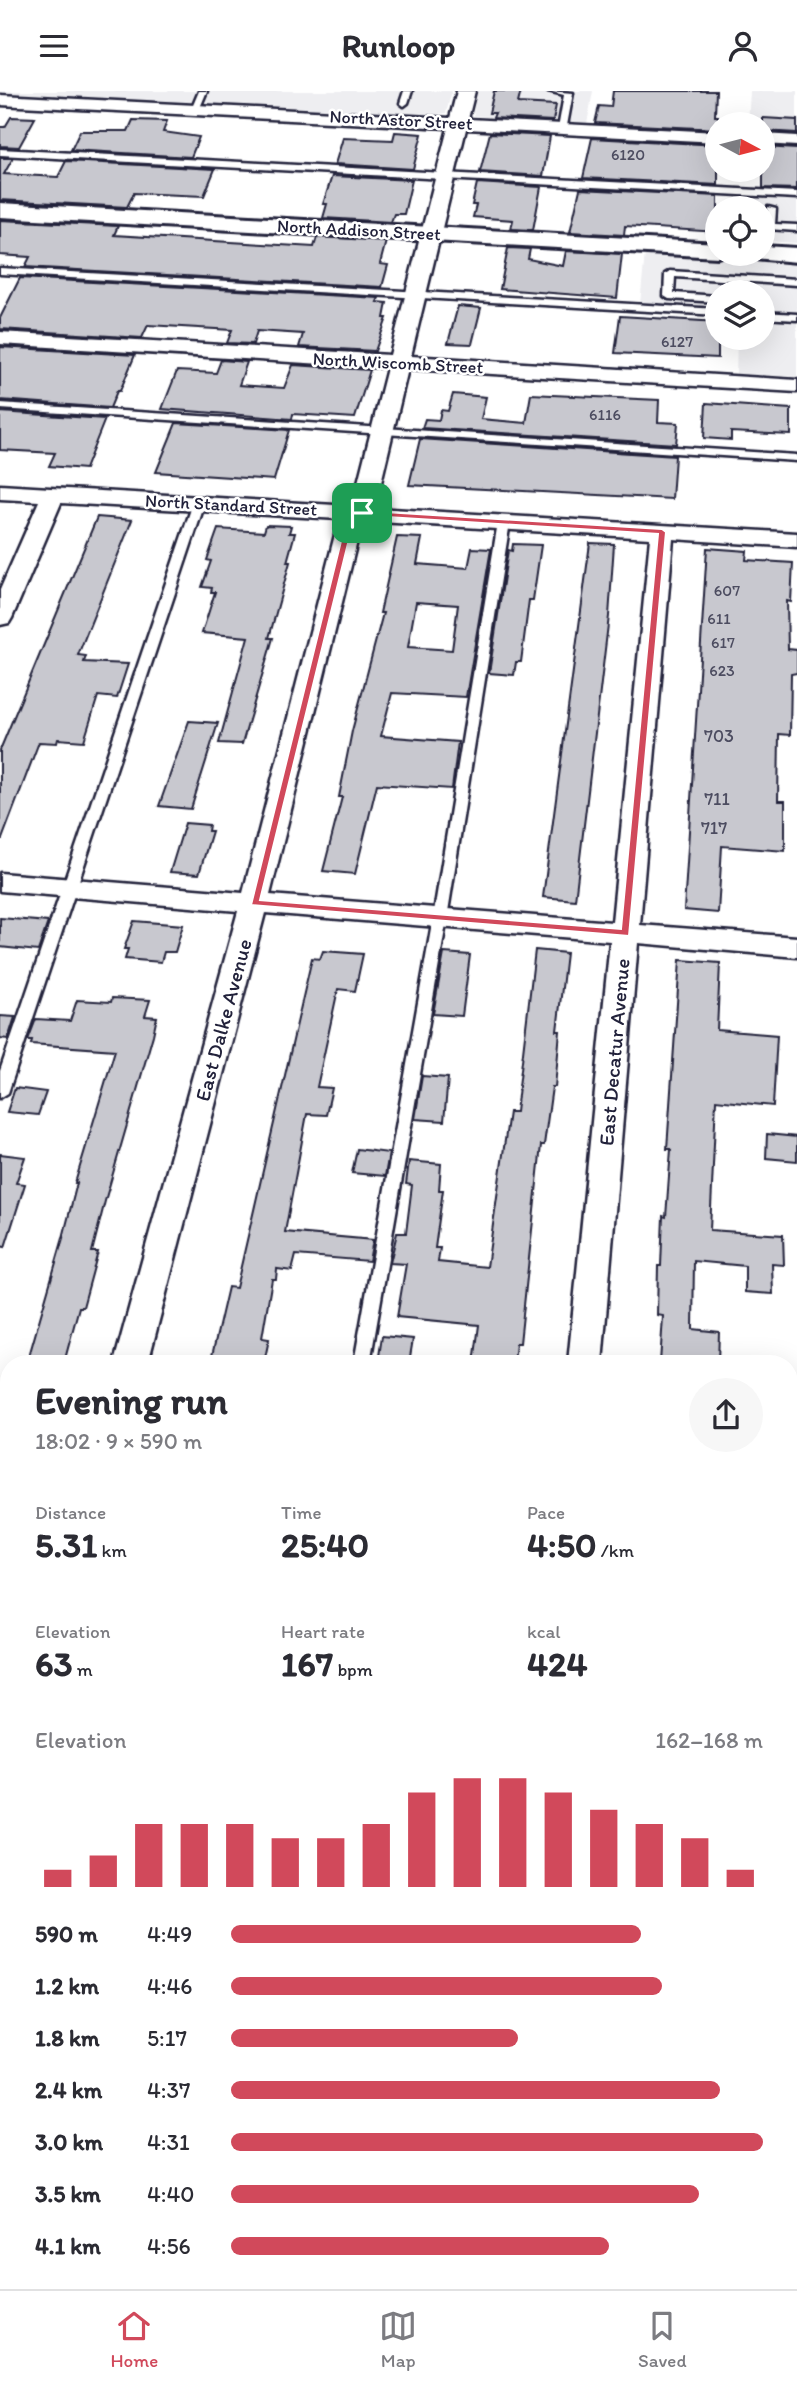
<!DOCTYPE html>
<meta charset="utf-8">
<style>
body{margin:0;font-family:Itim,sans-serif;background:#f7f7f7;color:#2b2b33;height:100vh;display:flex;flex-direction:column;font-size:26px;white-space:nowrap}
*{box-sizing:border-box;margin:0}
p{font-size:23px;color:#7c7c81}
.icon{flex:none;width:38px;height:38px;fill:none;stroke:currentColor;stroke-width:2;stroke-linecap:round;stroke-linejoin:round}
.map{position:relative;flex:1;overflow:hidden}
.details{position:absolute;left:0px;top:1264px;width:798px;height:934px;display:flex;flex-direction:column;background:#fff;border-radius:28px 28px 0 0;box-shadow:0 7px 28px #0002}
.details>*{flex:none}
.needle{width:46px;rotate:97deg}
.tools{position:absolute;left:705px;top:21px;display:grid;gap:14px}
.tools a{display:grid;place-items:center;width:70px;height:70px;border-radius:50%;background:#fff;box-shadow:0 7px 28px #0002;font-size:35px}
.pin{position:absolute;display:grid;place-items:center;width:60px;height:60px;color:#fff;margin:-30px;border-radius:14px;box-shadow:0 4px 10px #0006}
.round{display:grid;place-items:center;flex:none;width:74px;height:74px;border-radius:37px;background:#f7f7f7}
.headline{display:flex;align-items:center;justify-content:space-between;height:119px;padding:0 35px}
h1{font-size:38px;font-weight:800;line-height:52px}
.figures{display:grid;grid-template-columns:repeat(3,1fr);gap:10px;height:119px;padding:7px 35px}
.figures div{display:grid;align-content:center}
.figures b{font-size:35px;font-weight:800}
.figures small{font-size:19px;font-weight:400}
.figures p{font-size:19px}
.chart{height:196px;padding:14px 35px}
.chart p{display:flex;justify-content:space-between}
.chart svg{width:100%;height:126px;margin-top:7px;stroke:#d1495b;stroke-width:6}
ul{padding:0 35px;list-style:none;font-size:23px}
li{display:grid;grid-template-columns:112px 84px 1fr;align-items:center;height:52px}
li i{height:18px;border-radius:9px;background:#d1495b}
header{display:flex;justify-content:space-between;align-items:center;height:91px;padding:0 35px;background:#fff;font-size:32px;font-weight:800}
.menu{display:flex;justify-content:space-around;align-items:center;height:98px;border-top:2px solid #e1e1e2;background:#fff;font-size:19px;color:#7c7c81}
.menu a{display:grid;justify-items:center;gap:4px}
.menu .on{color:#d1495b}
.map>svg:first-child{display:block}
.built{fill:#eeeef1}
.building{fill:#c8c8cf;stroke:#22223b;stroke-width:2;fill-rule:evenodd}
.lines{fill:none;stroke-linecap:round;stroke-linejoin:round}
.service-casing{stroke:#22223b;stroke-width:5}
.minor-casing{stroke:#22223b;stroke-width:5}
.tertiary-casing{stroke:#22223b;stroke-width:6}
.primary-casing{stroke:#22223b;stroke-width:6}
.service{fill:#fff;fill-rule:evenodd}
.minor{fill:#fff;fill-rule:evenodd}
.tertiary{fill:#fff;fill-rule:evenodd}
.primary{fill:#fff;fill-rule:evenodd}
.route{fill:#d1495b;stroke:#fff;stroke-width:2;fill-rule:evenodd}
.labels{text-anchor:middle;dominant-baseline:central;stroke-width:5;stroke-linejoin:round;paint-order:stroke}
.far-number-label{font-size:16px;fill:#4c4c60}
.far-street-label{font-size:18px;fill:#22223b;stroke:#fff}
.number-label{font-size:18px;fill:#4c4c60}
.street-label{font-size:21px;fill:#22223b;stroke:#fff}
</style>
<header><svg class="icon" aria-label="menu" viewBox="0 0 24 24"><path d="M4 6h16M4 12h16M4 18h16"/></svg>Runloop<svg class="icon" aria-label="person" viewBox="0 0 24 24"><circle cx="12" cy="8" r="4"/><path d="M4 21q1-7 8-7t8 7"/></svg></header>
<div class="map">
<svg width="797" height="2198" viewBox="0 0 797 2198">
<rect width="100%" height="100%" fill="#fff"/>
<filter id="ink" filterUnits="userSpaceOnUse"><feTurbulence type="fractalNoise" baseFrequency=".0143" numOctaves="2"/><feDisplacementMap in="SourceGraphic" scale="14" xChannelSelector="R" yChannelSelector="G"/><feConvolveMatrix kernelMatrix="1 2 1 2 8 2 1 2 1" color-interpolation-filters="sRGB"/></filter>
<g filter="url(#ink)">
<!-- built -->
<g class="built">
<polygon points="2,0 452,0 446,22 431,25 11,3"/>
<polygon points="478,0 593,0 587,33 475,25 473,22"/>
<polygon points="750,0 797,0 797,44 763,42 763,33 748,33"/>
<polygon points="744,104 797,106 797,152 763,150 763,117 743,117"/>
<polygon points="645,162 797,173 797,286 736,283 737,247 763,247 763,201 718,201 717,217 640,213"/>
</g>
<!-- building -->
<g class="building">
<polygon points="494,0 521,0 518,12 556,14 553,30 493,27 495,22 489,22"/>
<polygon points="613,0 716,0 715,25 718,25 718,38 595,32 599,15 611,16"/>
<polygon points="11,26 35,27 19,56 0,55 0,36 5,36"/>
<polygon points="763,27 797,29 797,42 763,40"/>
<polygon points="133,29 167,30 163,41 199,46 191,66 71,59 80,40 128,40"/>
<polygon points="395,41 422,43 413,78 335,73 343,47 393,49"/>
<polygon points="490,42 550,45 543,85 480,81"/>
<polygon points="592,47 718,54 718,94 583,87"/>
<polygon points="763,56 797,58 797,98 763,97"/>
<polygon points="0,67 13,67 4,83 58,86 66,70 215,78 204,105 134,102 127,116 0,109"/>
<polygon points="332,85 412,89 404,123 394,123 391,131 323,127 327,113 323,113"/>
<polygon points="477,92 541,96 533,139 511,138 513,129 473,126 476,114 472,114"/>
<polygon points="580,98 718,105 718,141 625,135 624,144 570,141"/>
<polygon points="0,129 118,135 114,144 314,156 317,146 386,150 380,173 388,174 382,196 25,176 30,166 0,164"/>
<polygon points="508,157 530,158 528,168 563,175 566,160 622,163 617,207 500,198"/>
<polygon points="20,187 379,207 377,211 387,212 384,227 387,227 375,260 299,256 303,243 257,240 253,253 227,252 232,239 148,234 142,247 0,238 0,227"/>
<polygon points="458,215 481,217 472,253 448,252"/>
<polygon points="620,225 718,231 718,267 615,262"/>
<polygon points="0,256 135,264 120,300 117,300 110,317 0,309"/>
<polygon points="221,269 247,271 239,294 284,297 293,274 370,279 355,327 293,323 292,328 162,318 177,280 216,282"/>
<polygon points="453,303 486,306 481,328 526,332 531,303 659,309 658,331 678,332 676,353 422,337 425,328 439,329 441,319 448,320"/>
<polygon points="706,312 791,318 791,344 731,341 731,349 704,347"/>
<polygon points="0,321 105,328 85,378 49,375 55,362 0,359"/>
<polygon points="176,332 289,339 274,389 156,381"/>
<polygon points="420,348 675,365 672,408 409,394"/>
<polygon points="97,426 132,429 78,564 86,565 84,571 128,573 117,607 98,605 84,650 58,648 57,652 39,651 2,748 0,748 0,659"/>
<polygon points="266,434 291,435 289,442 295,442 287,471 290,471 269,547 273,547 242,653 219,652 248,546 202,542 215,501 211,501 212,497 202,496 211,470 207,469 218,438 264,441"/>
<path d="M397,446L422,447L417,473L468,477L472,457L491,458L466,606L392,602L381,645L458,651L452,698L377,693L355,783L323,780L342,706H339L352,640L383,522H380ZM416,511L458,514L452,559L408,556Z"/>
<polygon points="590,452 614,453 609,525 575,809 543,806"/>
<polygon points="513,453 541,454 533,509 529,509 521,571 516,571 514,584 489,582 508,459 512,460"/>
<polygon points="707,457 747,460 746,469 793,472 791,511 787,510 788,558 797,559 797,582 791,583 790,644 779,643 778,710 785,710 785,760 722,755 718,822 684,819"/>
<polygon points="189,630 218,632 191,718 159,715"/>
<polygon points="185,732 209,734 208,740 212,740 199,783 170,781"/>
<polygon points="0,827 48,831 38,860 0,856"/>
<polygon points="134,830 183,834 175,861 164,861 161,871 125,868 128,858 124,858"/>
<polygon points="535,859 566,862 557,940 560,940 555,996 552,996 544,1054 541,1054 520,1252 516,1252 514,1272 474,1272 479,1234 397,1226 406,1173 390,1172 397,1142 406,1142 412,1094 406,1093 409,1070 441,1073 439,1099 443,1099 435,1157 440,1157 438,1171 487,1176 509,1021 516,1021"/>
<polygon points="323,860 363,863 355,900 338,898 317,996 332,997 326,1024 307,1023 285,1141 373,1149 369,1170 296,1164 292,1180 277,1178 276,1188 272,1188 262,1247 269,1248 264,1272 211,1269 228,1196 236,1197 312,867 320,868"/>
<polygon points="444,862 470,864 462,925 433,923"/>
<polygon points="680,869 720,872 717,939 777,944 773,1015 716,1009 710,1139 783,1144 784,1174 772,1173 773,1203 745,1201 745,1175 694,1170 693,1238 719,1241 718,1272 660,1272 663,1225 657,1224 658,1175 661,1175 663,1125 666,1126 671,1058 667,1058"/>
<polygon points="112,907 150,909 145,925 157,926 153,944 105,1110 92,1161 98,1161 83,1216 79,1216 64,1272 27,1272 63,1147 77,1092 75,1092 115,959 31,953 32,949 28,949 36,928 70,930 77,909 111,911"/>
<polygon points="0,925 15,926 8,948 0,947"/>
<polygon points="422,985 448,987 444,1030 415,1028"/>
<polygon points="15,997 46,1001 38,1024 7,1021"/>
<polygon points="767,1043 797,1046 797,1070 766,1067"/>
<polygon points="357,1058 389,1062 385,1085 352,1082"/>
<polygon points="0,1063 25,1066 16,1092 25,1093 5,1156 0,1155"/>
<polygon points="382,1245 413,1248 409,1272 378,1272"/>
</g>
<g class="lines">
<!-- service casing -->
<g class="service-casing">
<g id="service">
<polygon points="199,0 207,0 199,19 195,22 191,19"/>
<polygon points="404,0 412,0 408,12 404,15 400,12"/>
<polygon points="548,0 573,2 566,40 558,38 564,4"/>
<polygon points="0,58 797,101 797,107 0,64"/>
<polygon points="768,116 776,118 775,133 797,134 797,140 767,138"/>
<polygon points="0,177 718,218 718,224 0,183"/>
<polygon points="670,180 797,188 797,194 675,186 674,202 718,205 718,211 669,208 664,205 665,183"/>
<polygon points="763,221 797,223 797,229 763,227"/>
<polygon points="0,312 797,364 797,370 0,318"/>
<polygon points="199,409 205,412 8,1002 0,1007 0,980 193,412"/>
<polygon points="504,428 510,431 447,827 370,1272 354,1272 433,827 498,431"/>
<polygon points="189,2189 211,2189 209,2198 187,2198"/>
</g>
</g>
<!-- minor casing -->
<g class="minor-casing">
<g id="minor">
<path d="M457,0H475L468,28L718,41V51L466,38L411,265L797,289V301L408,278L375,417L797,442V456L673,448L640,834L797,846V866L638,852L602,1272H568L610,850L265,822L148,1272H114L238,820L0,800V782L243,802L339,428L61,412L12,527L9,532L0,534V499L39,410L0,408V394L352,415L387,277L0,253V241L390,264L448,37L0,14V4L450,27ZM362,430L650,447L612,831L270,804Z"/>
<polygon points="763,43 797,45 797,55 763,53"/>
<polygon points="9,1722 9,1788 0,1792 0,1725"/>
<polygon points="481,2189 527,2189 526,2198 480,2198"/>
</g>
</g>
<!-- tertiary casing -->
<g class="tertiary-casing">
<g id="tertiary">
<polygon points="0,112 718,152 718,163 727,163 718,166 0,126"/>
<polygon points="763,155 797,157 797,171 754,167 751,163 763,163"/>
</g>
</g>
<!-- primary casing -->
<g class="primary-casing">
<g id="primary">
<polygon points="0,1413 9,1414 9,1450 0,1449"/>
<rect x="789" y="1467" width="8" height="38"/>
<polygon points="789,1511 797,1512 797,1552 789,1551"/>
</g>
</g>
<!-- service -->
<use href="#service" class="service"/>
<!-- minor -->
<use href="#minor" class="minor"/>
<!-- tertiary -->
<use href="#tertiary" class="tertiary"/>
<!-- primary -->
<use href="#primary" class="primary"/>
</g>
</g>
<!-- route -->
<path class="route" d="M352,419L662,438L666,441L629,845L251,814L348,422ZM355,424L658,443L621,838L260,809Z"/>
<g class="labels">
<!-- far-number labels -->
<g class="far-number-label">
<text x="628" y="63">6120</text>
<text x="677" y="250">6127</text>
<text x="605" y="323">6116</text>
<text x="727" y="499">607</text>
<text x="719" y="527">611</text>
<text x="723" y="551">617</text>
<text x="722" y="579">623</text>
</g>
<!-- far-street labels -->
<g class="far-street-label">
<text transform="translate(401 29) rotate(3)">North Astor Street</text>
<text transform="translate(359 139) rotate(3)">North Addison Street</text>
<text transform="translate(398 272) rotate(3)">North Wiscomb Street</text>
<text transform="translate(231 414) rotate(3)">North Standard Street</text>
</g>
<!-- number labels -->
<g class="number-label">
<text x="719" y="645">703</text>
<text x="717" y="708">711</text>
<text x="714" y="737">717</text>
</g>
<!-- street labels -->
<g class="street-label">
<text transform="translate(223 929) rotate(-75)">East Dalke Avenue</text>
<text transform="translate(614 961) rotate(-85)">East Decatur Avenue</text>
</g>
</g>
</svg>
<div class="tools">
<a><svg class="needle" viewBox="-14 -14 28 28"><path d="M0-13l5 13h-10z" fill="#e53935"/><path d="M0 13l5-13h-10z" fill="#7c7c81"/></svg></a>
<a><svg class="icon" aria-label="locate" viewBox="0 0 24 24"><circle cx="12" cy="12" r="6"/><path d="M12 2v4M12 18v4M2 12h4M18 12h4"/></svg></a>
<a><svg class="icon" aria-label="layers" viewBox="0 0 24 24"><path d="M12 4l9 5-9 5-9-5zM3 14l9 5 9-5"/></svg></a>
</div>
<div class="pin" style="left:362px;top:422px;background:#1e9e55"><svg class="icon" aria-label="arrive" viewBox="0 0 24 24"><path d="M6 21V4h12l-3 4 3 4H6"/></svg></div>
<section class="details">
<div class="headline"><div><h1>Evening run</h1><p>18:02 · 9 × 590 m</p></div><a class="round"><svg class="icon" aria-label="share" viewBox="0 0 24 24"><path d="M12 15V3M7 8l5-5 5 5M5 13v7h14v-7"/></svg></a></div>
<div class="figures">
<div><p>Distance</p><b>5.31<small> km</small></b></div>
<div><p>Time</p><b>25:40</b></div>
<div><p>Pace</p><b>4:50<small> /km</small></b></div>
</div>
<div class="figures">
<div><p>Elevation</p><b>63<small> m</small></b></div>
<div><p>Heart rate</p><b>167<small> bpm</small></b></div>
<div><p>kcal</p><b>424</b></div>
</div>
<div class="chart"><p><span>Elevation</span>162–168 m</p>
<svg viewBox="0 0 160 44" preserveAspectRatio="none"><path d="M5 44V38M15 44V33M25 44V22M35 44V22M45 44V22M55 44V27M65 44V27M75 44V22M85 44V11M95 44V6M105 44V6M115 44V11M125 44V17M135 44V22M145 44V27M155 44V38"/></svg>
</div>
<ul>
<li><b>590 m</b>4:49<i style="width:77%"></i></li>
<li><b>1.2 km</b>4:46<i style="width:81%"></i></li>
<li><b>1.8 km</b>5:17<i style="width:54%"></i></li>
<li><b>2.4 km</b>4:37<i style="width:92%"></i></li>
<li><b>3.0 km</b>4:31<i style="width:100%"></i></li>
<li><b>3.5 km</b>4:40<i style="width:88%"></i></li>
<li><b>4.1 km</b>4:56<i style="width:71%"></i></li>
</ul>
</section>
</div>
<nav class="menu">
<a class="on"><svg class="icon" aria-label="home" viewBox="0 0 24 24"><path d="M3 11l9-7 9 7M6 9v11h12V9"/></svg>Home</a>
<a><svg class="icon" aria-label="map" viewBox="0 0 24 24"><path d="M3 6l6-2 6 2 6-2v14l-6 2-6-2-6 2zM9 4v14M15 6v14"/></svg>Map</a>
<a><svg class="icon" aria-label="saved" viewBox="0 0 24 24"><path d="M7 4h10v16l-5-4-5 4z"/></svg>Saved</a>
</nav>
